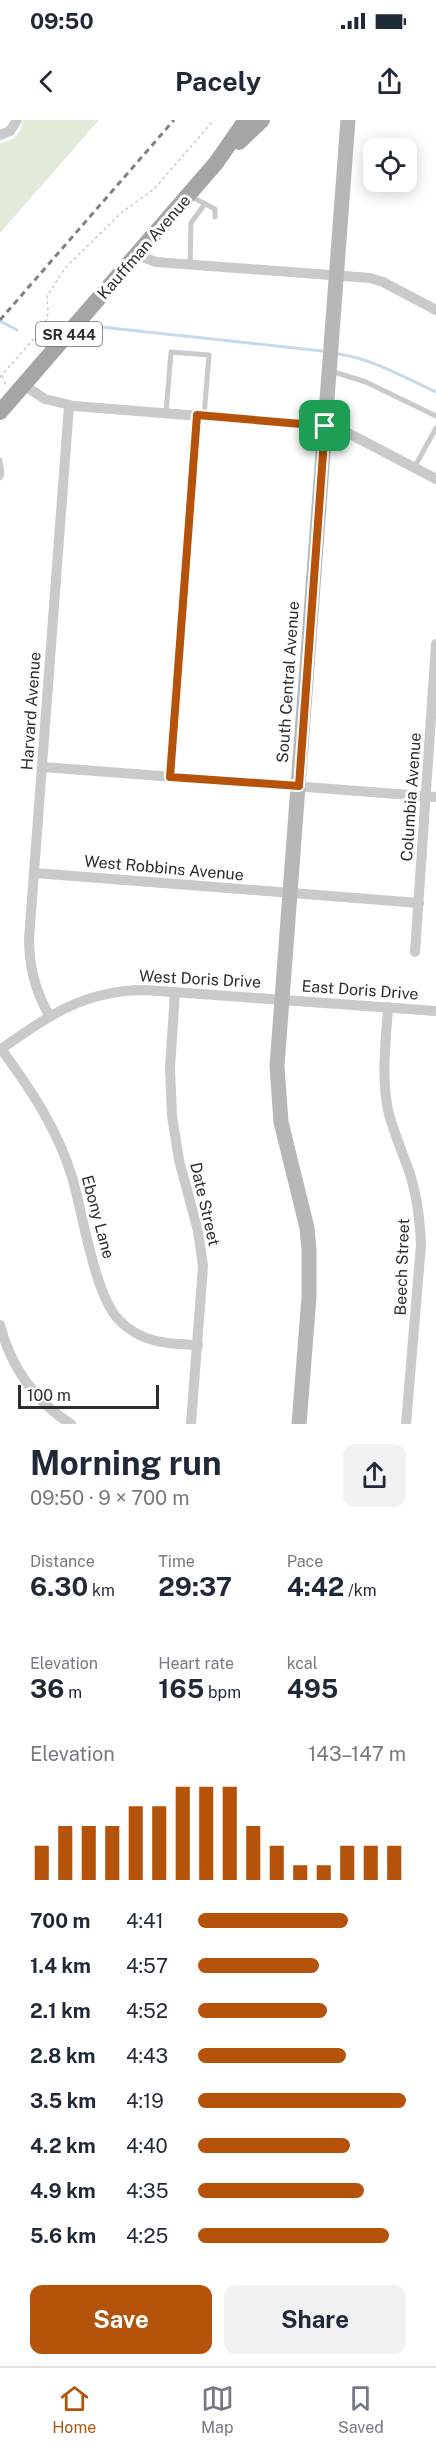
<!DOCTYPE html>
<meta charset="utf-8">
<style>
body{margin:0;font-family:"Public Sans",sans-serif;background:#f2f2f3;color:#1f2937;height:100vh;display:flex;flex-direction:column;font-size:22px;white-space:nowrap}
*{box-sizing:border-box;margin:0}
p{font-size:20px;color:#747a83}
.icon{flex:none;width:33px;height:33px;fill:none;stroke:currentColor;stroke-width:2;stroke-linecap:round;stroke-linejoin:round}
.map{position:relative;height:1304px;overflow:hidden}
.details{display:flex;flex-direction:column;background:#fff;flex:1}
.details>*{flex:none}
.tools{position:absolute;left:363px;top:18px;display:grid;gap:12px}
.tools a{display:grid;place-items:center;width:54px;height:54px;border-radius:12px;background:#fff;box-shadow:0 3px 15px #0003;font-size:30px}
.scale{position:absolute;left:18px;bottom:15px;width:141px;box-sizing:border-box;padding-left:6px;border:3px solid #2d2d2d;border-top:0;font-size:16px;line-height:21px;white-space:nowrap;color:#2d2d2d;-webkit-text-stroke:4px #fff;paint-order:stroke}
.pin{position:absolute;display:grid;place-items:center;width:51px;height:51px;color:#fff;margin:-26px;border-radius:12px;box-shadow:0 3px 9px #0006}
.round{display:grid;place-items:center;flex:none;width:63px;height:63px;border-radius:12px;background:#f2f2f3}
.head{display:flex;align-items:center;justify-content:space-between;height:102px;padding:0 30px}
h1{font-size:33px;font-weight:700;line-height:45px}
.metrics{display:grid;grid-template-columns:repeat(3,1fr);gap:9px;height:102px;padding:6px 30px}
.metrics div{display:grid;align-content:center}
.metrics b{font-size:26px;font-weight:700}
.metrics small{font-size:16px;font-weight:400}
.metrics p{font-size:16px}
.chart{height:168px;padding:12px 30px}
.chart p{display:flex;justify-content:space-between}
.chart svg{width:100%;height:108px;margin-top:6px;stroke:#b45309;stroke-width:6}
.cta{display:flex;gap:12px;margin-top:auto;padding:12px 30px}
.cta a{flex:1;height:69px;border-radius:12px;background:#b45309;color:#fff;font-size:24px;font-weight:700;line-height:69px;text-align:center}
.cta a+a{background:#f2f2f3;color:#1f2937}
ul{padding:0 30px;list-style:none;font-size:20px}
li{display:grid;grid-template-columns:96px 72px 1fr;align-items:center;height:45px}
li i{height:15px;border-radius:8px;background:#b45309}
.status{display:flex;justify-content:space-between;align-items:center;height:42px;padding:0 30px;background:#fff;direction:ltr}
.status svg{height:16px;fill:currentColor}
header{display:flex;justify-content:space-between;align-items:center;height:78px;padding:0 30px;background:#fff;font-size:27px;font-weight:700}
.dock{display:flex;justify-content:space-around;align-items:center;height:84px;border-top:2px solid #e0e1e3;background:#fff;font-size:16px;color:#747a83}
.dock a{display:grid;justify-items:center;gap:3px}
.dock .on{color:#b45309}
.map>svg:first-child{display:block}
.green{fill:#e2ebda}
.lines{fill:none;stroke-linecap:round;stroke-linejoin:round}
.stream{stroke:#c6daeb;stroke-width:3}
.path{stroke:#cacaca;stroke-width:1.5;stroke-dasharray:3 3;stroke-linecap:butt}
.lane{stroke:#cacaca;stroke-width:5}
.street{stroke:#cacaca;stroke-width:10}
.secondary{stroke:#b7b7b7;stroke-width:15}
.primary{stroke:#a5a5a5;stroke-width:16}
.rail{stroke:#828282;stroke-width:3;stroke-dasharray:6 4.5;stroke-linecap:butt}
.route-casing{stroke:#fff;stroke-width:12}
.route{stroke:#b45309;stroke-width:8}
.labels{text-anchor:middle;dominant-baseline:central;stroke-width:6;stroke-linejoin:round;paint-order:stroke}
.shield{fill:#fff;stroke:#6c6c6c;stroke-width:1.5}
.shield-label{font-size:15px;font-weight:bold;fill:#2d2d2d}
.street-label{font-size:16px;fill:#2d2d2d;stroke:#fff}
</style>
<div class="status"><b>09:50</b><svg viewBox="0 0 49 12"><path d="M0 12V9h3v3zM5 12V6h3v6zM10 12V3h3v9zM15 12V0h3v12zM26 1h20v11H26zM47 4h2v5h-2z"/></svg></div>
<header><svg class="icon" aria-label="back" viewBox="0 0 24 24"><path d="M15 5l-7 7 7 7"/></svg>Pacely<svg class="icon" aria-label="share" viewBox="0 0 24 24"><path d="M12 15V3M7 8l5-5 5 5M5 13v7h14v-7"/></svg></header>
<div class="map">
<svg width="436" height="1304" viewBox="0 0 436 1304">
<rect width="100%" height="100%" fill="#fff"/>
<!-- green -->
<path class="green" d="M23,0H99L0,113V23C14,20 21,15 23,0Z"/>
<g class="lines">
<!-- stream -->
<g class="stream">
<polyline points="0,201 17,210"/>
<polyline points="101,207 322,231"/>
<path d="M339,234C373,239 405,258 436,272"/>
</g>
<!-- path -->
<g class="path">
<polyline points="2,256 6,265"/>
<polyline points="0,257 45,206 48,193 47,176 65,148 121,93 154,69 214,0"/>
</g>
<!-- lane -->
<g class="lane">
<polyline points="192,77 215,89 215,97"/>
<polyline points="190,145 191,103 204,85"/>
<polyline points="331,251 366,262 436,296"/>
<polyline points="166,293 171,232 209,235 204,296"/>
<polyline points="0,340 2,354 0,358"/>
<polyline points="414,348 436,308"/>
</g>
<!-- street -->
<g class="street">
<polyline points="0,15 10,11 17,0"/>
<polyline points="137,135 156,142 370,158 383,162 436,190"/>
<polyline points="25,266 45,279 74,286 325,306 346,312 436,359"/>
<polyline points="43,647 436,677"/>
<polyline points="170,657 197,295"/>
<polyline points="35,753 419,783"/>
<polyline points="415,832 436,524"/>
<polyline points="175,872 170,948 172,996 179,1040 198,1111 203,1146 191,1304"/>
<path d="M388,887C386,921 381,956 388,990C393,1011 402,1031 409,1051C417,1075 420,1100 421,1125L406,1304"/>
<path d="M49,895C35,871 29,847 29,819L69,286"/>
<path d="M1,929C30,968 58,1010 72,1057C83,1094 94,1172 118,1199C140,1223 168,1224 198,1225"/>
<path d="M0,930C47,896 85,870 145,870L436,891"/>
<path d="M0,1205C10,1245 35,1282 71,1304"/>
</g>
<!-- secondary -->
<polyline class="secondary" points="299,1304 309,1177 309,1130 307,1108 281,1002 277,946 348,0"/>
<!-- primary -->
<g class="primary">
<polyline points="239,22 262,0"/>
<polyline points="0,292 216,43 246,0"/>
</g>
<!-- rail -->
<polyline class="rail" points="0,200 174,0"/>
</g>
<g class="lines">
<!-- route casing -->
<g class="route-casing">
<polygon id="route" points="197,295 325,306 299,666 170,657"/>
</g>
<!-- route -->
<use href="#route" class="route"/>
</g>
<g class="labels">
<!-- shield labels -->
<rect class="shield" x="36" y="202" width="66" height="24" rx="4.5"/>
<g class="shield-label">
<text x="69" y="214">SR 444</text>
</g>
<!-- street labels -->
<g class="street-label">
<text transform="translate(144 127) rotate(-49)">Kauffman Avenue</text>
<text transform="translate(288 562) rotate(-86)">South Central Avenue</text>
<text transform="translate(31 591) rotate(-86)">Harvard Avenue</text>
<text transform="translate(411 677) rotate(-86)">Columbia Avenue</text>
<text transform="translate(164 748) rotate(5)">West Robbins Avenue</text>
<text transform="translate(200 859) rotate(3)">West Doris Drive</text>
<text transform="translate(360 870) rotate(4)">East Doris Drive</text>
<text transform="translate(205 1084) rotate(77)">Date Street</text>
<text transform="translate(98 1097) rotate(75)">Ebony Lane</text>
<text transform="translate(402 1147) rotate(-88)">Beech Street</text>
</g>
</g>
</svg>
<div class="tools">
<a><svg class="icon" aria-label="locate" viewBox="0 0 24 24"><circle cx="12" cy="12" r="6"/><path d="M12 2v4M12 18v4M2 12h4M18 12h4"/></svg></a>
</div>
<div class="scale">100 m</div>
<div class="pin" style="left:325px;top:306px;background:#1e9e55"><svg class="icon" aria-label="arrive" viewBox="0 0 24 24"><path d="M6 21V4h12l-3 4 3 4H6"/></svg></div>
</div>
<section class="details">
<div class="head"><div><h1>Morning run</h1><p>09:50 · 9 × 700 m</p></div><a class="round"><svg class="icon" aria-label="share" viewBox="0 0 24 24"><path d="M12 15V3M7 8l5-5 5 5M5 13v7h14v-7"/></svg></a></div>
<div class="metrics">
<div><p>Distance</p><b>6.30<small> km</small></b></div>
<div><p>Time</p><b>29:37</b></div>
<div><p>Pace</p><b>4:42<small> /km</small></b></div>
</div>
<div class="metrics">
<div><p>Elevation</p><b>36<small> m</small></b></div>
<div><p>Heart rate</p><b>165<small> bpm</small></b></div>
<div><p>kcal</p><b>495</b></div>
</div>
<div class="chart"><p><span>Elevation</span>143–147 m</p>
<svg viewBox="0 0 160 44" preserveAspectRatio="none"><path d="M5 44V30M15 44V22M25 44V22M35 44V22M45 44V14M55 44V14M65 44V6M75 44V6M85 44V6M95 44V22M105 44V30M115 44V38M125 44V38M135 44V30M145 44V30M155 44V30"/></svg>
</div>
<ul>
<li><b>700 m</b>4:41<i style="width:72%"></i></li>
<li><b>1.4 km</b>4:57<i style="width:58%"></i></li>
<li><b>2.1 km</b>4:52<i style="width:62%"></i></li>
<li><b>2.8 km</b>4:43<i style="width:71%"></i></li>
<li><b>3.5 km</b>4:19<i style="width:100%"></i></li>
<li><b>4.2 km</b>4:40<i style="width:73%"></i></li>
<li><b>4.9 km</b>4:35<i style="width:80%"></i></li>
<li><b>5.6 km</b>4:25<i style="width:92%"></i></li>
</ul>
<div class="cta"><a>Save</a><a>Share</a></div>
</section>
<nav class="dock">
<a class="on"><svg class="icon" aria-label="home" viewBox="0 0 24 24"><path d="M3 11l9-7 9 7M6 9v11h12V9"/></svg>Home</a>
<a><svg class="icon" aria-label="map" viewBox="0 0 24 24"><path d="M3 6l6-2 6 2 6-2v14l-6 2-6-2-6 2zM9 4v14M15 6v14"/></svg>Map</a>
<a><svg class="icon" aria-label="saved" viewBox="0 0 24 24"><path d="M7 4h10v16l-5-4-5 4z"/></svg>Saved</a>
</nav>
